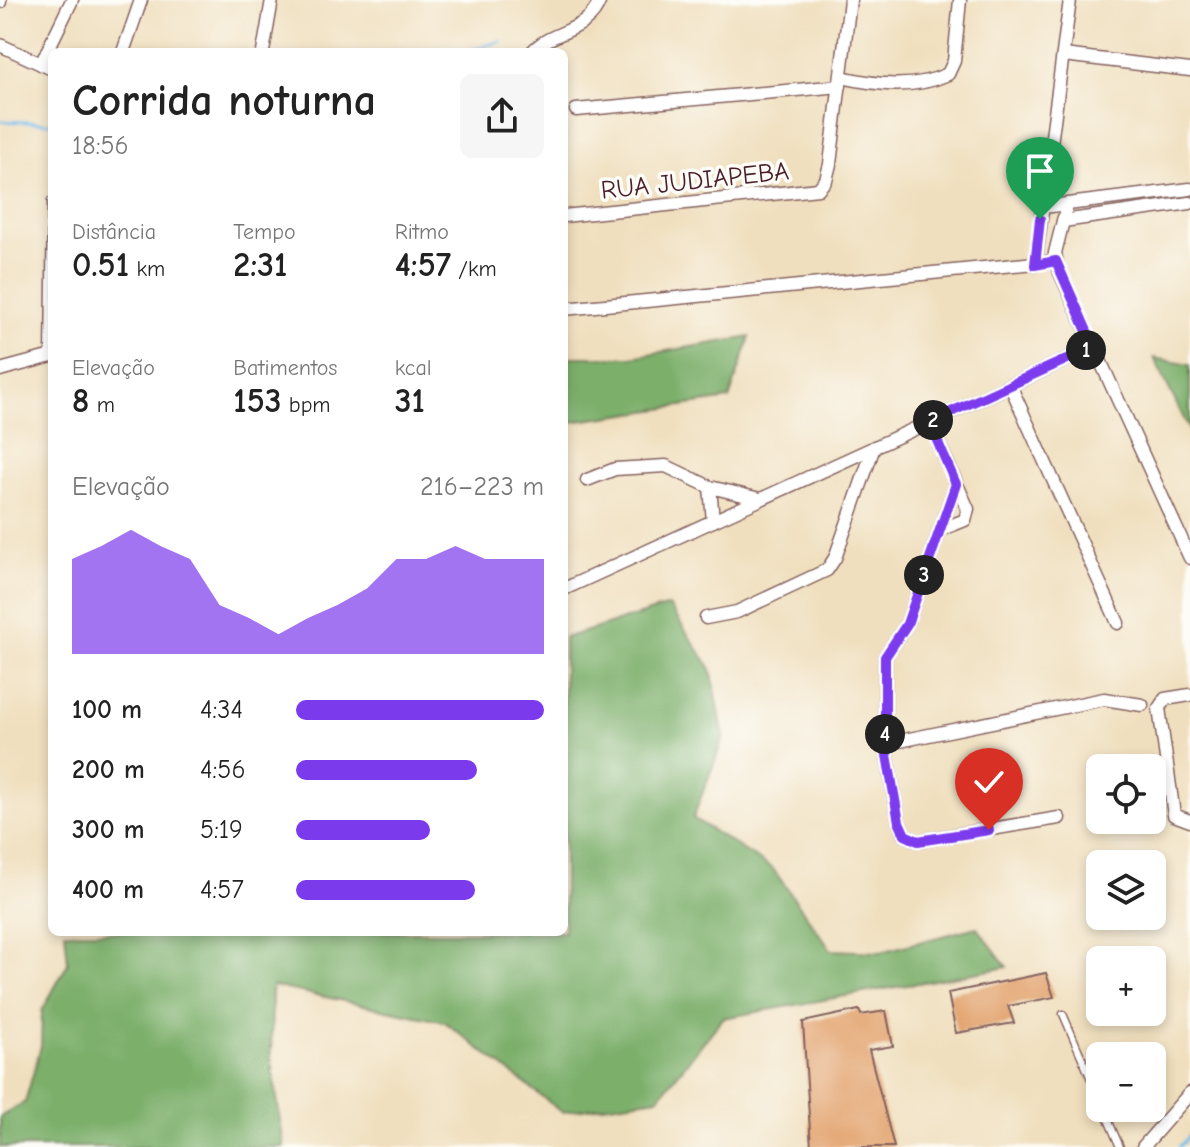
<!DOCTYPE html>
<html lang="pt">
<meta charset="utf-8">
<style>
body{margin:0;font-family:"Comic Neue",sans-serif;background:#f6f6f6;color:#222;height:100vh;display:flex;flex-direction:column;font-size:30px;white-space:nowrap}
*{box-sizing:border-box;margin:0}
p{font-size:26px;color:#767676}
.icon{flex:none;width:44px;height:44px;fill:none;stroke:currentColor;stroke-width:2;stroke-linecap:round;stroke-linejoin:round}
.map{position:relative;flex:1;overflow:hidden}
.panel{position:absolute;left:48px;top:48px;width:520px;height:888px;display:flex;flex-direction:column;background:#fff;border-radius:12px;box-shadow:0 4px 12px #0003}
.panel>*{flex:none}
.tools{position:absolute;left:1086px;top:754px;display:grid;gap:16px}
.tools a{display:grid;place-items:center;width:80px;height:80px;border-radius:12px;background:#fff;box-shadow:0 4px 12px #0003;font-size:40px}
.pin{position:absolute;display:grid;place-items:center;width:68px;height:68px;color:#fff;margin:-82px -34px;border-radius:50% 50% 50% 0;rotate:-45deg;box-shadow:0 0 8px #0007}
.pin .icon{rotate:45deg}
.km{position:absolute;width:40px;height:40px;margin:-20px;border-radius:50%;background:#222;color:#fff;font-size:22px;line-height:40px;text-align:center}
.round{display:grid;place-items:center;flex:none;width:84px;height:84px;border-radius:12px;background:#f6f6f6}
.overview{display:flex;align-items:center;justify-content:space-between;height:136px;padding:0 24px}
h1{font-size:44px;font-weight:600;line-height:60px}
.metrics{display:grid;grid-template-columns:repeat(3,1fr);gap:12px;height:136px;padding:8px 24px}
.metrics div{display:grid;align-content:center}
.metrics b{font-size:34px;font-weight:600}
.metrics small{font-size:22px;font-weight:400}
.metrics p{font-size:22px}
.chart{height:224px;padding:16px 24px}
.chart p{display:flex;justify-content:space-between}
.chart svg{width:100%;height:144px;margin-top:8px;fill:#7c3aed;opacity:.7}
ul{padding:0 24px;list-style:none;font-size:26px}
li{display:grid;grid-template-columns:128px 96px 1fr;align-items:center;height:60px}
li i{height:20px;border-radius:10px;background:#7c3aed}
.map>svg:first-child{display:block}
.forest{fill:#7baf6a;stroke:#62674a;stroke-width:2}
.lines{fill:none;stroke-linecap:round;stroke-linejoin:round}
.stream{stroke:#71bae9;stroke-width:3}
.building{fill:#e19d65}
.service-casing{stroke:#84625e;stroke-width:9}
.minor-casing{stroke:#84625e;stroke-width:15}
.service{stroke:#fff;stroke-width:6}
.minor{stroke:#fff;stroke-width:12}
.route-casing{stroke:#fff;stroke-width:16}
.route{stroke:#7c3aed;stroke-width:10}
.labels{text-anchor:middle;dominant-baseline:central;stroke-width:7;stroke-linejoin:round;paint-order:stroke}
.street-label{font-size:26px;fill:#4a1f2b;stroke:#fdfcf7}
</style>
<div class="map">
<svg width="1190" height="1147" viewBox="0 0 1190 1147">
<rect width="100%" height="100%" fill="#fdfcf7"/>
<filter id="ink" filterUnits="userSpaceOnUse"><feTurbulence type="fractalNoise" baseFrequency=".0125" numOctaves="2"/><feDisplacementMap in="SourceGraphic" scale="16" xChannelSelector="R" yChannelSelector="G"/><feConvolveMatrix kernelMatrix="1 2 1 2 8 2 1 2 1" color-interpolation-filters="sRGB"/></filter>
<filter id="wash" filterUnits="userSpaceOnUse"><feTurbulence type="fractalNoise" baseFrequency=".006" numOctaves="4" result="noise"/><feDisplacementMap in="SourceGraphic" scale="32" xChannelSelector="R" yChannelSelector="G"/><feGaussianBlur stdDeviation="1.8" result="paint"/><feColorMatrix in="noise" values="0 0 0 0 0 0 0 0 0 0 0 0 0 0 0 0 0 1.4 0 .05"/><feComposite in="paint" operator="in"/></filter>
<g filter="url(#wash)">
<rect width="100%" height="100%" fill="#f0dfbe"/>
<!-- forest -->
<g class="forest">
<polygon points="750,337 729,399 564,423 564,357 631,357"/>
<polygon points="1154,358 1190,365 1190,431"/>
<polygon points="669,606 711,669 724,737 693,818 773,869 831,950 881,952 977,927 1007,967 723,1018 658,1098 562,1112 445,1022 272,986 271,1057 284,1147 0,1147 0,1117 25,1102 41,1046 42,1011 68,963 65,932 564,932 564,638"/>
</g>
<g class="lines">
<!-- stream -->
<g class="stream">
<polyline points="465,52 501,41"/>
<polyline points="0,121 52,123"/>
<polyline points="1179,1147 1190,1135"/>
</g>
</g>
<g id="blocks">
<!-- building -->
<g class="building">
<polygon points="1046,973 1054,997 1008,1006 1014,1023 956,1033 948,993"/>
<polygon points="859,1010 861,1015 886,1011 893,1046 869,1050 894,1147 811,1147 803,1022"/>
</g>
</g>
</g>
<g filter="url(#ink)">
<use href="#blocks" fill-opacity="0" stroke="#84625e" stroke-width="2"/>
<g class="lines">
<!-- service casing -->
<g class="service-casing">
<g id="service">
<polyline points="49,357 51,201"/>
<polyline points="1063,1014 1100,1100"/>
<polyline points="1103,1108 1120,1147"/>
</g>
</g>
<!-- minor casing -->
<g class="minor-casing">
<g id="minor">
<polyline points="0,2 0,0"/>
<polyline points="0,45 52,69"/>
<polyline points="123,52 141,0"/>
<polyline points="263,52 272,0"/>
<path d="M532,52C552,29 588,34 600,0"/>
<polyline points="1063,55 1190,70"/>
<polyline points="41,64 72,0"/>
<path d="M841,77C877,85 913,90 948,74L954,61L960,0"/>
<polyline points="576,110 840,86"/>
<polyline points="1067,205 1055,253 1058,268 1190,558"/>
<polyline points="1043,207 1190,189"/>
<polyline points="564,216 818,189 826,180 830,164 850,0"/>
<polyline points="1063,221 1190,203"/>
<polyline points="1035,265 1070,0"/>
<polyline points="564,309 1056,261"/>
<polyline points="0,370 52,356"/>
<polyline points="1010,385 1118,623"/>
<polyline points="929,422 968,509 965,520 940,530"/>
<polyline points="587,480 615,469 666,466 710,487 760,499"/>
<polyline points="956,484 907,624 885,657 885,744 899,822 905,835 918,841 1059,818"/>
<polyline points="710,487 713,521"/>
<polyline points="564,589 1094,347"/>
<polyline points="706,618 737,612 827,570 835,558 874,447"/>
<polyline points="1190,695 1165,699 1159,708 1174,815 1190,821"/>
<polyline points="885,744 1104,699 1142,705"/>
<polyline points="1143,1147 1190,1093"/>
</g>
</g>
<!-- service -->
<use href="#service" class="service"/>
<!-- minor -->
<use href="#minor" class="minor"/>
</g>
</g>
<g class="lines" filter="url(#ink)">
<!-- route casing -->
<g class="route-casing">
<polyline id="route" points="989,830 918,841 905,835 899,822 885,744 885,657 907,624 956,484 929,422 1094,347 1056,261 1035,265 1040,219"/>
</g>
<!-- route -->
<use href="#route" class="route"/>
</g>
<g class="labels">
<!-- street labels -->
<g class="street-label">
<text transform="translate(695 181) rotate(-6)">RUA JUDIAPEBA</text>
</g>
</g>
</svg>
<div class="tools">
<a><svg class="icon" aria-label="locate" viewBox="0 0 24 24"><circle cx="12" cy="12" r="6"/><path d="M12 2v4M12 18v4M2 12h4M18 12h4"/></svg></a>
<a><svg class="icon" aria-label="layers" viewBox="0 0 24 24"><path d="M12 4l9 5-9 5-9-5zM3 14l9 5 9-5"/></svg></a>
<a>+</a>
<a>−</a>
</div>
<div class="pin" style="left:1040px;top:219px;background:#1e9e55"><svg class="icon" aria-label="arrive" viewBox="0 0 24 24"><path d="M6 21V4h12l-3 4 3 4H6"/></svg></div>
<div class="pin" style="left:989px;top:830px;background:#d93025"><svg class="icon" aria-label="check" viewBox="0 0 24 24"><path d="M5 12l5 5 9-10"/></svg></div>
<b class="km" style="left:1086px;top:350px">1</b>
<b class="km" style="left:933px;top:420px">2</b>
<b class="km" style="left:924px;top:575px">3</b>
<b class="km" style="left:885px;top:734px">4</b>
<section class="panel">
<div class="overview"><div><h1>Corrida noturna</h1><p>18:56</p></div><a class="round"><svg class="icon" aria-label="share" viewBox="0 0 24 24"><path d="M12 15V3M7 8l5-5 5 5M5 13v7h14v-7"/></svg></a></div>
<div class="metrics">
<div><p>Distância</p><b>0.51<small> km</small></b></div>
<div><p>Tempo</p><b>2:31</b></div>
<div><p>Ritmo</p><b>4:57<small> /km</small></b></div>
</div>
<div class="metrics">
<div><p>Elevação</p><b>8<small> m</small></b></div>
<div><p>Batimentos</p><b>153<small> bpm</small></b></div>
<div><p>kcal</p><b>31</b></div>
</div>
<div class="chart"><p><span>Elevação</span>216–223 m</p>
<svg viewBox="0 0 160 44" preserveAspectRatio="none"><path d="M0 44V15L10 11L20 6L30 11L40 15L50 29L60 33L70 38L80 33L90 29L100 24L110 15L120 15L130 11L140 15L150 15L160 15V44z"/></svg>
</div>
<ul>
<li><b>100 m</b>4:34<i style="width:100%"></i></li>
<li><b>200 m</b>4:56<i style="width:73%"></i></li>
<li><b>300 m</b>5:19<i style="width:54%"></i></li>
<li><b>400 m</b>4:57<i style="width:72%"></i></li>
</ul>
</section>
</div>
